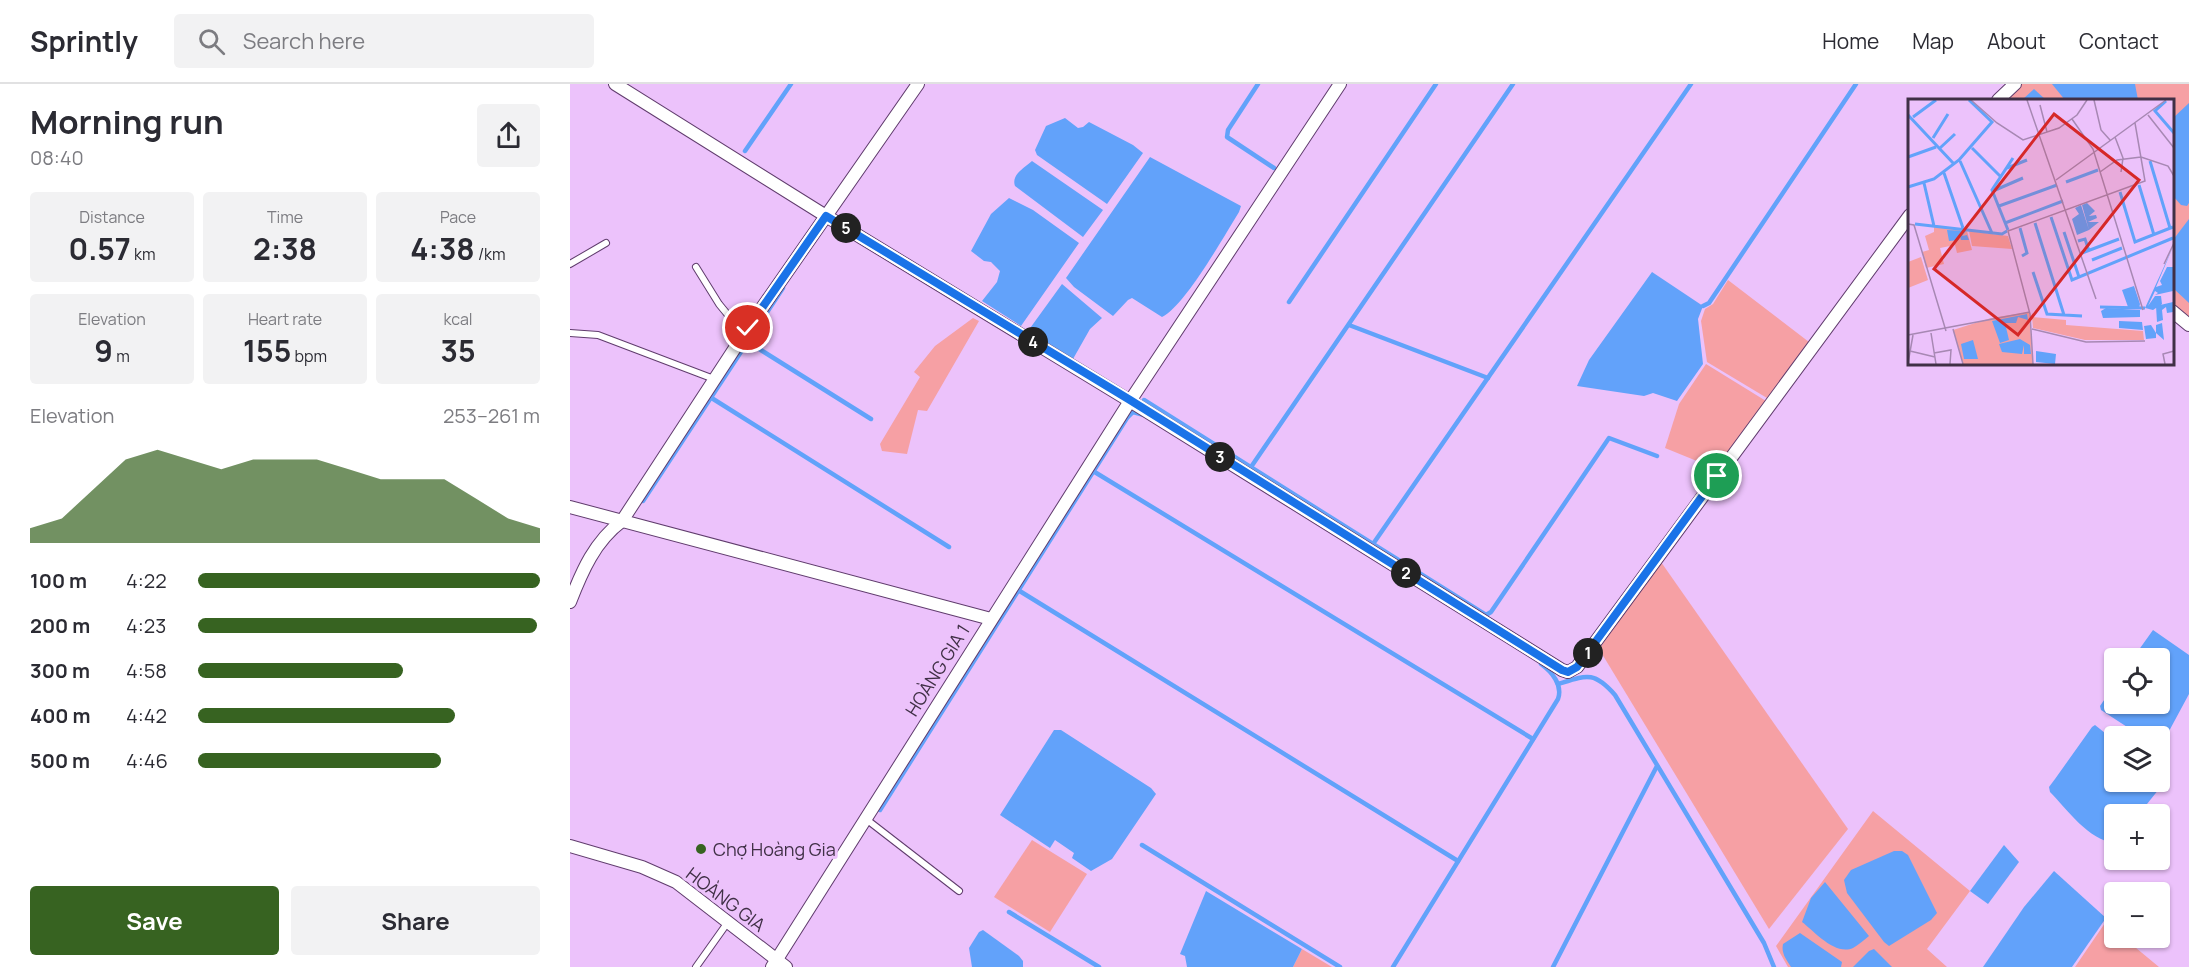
<!DOCTYPE html>
<meta charset="utf-8">
<style>
body{margin:0;font-family:Manrope,sans-serif;background:#f2f2f3;color:#2b2b33;height:100vh;display:flex;flex-direction:column;font-size:22px;white-space:nowrap}
*{box-sizing:border-box;margin:0}
p{font-size:20px;color:#7c7c81}
.icon{flex:none;width:33px;height:33px;fill:none;stroke:currentColor;stroke-width:2;stroke-linecap:round;stroke-linejoin:round}
.map{position:relative;flex:1;overflow:hidden}
.panel{display:flex;flex-direction:column;background:#fff;width:570px}
.panel>*{flex:none}
.tools{position:absolute;left:1534px;top:564px;display:grid;gap:12px}
.tools a{display:grid;place-items:center;width:66px;height:66px;border-radius:6px;background:#fff;box-shadow:0 2px 4px #0004;font-size:30px}
.pin{position:absolute;display:grid;place-items:center;width:51px;height:51px;color:#fff;margin:-26px;border:3px solid #fff;border-radius:50%;box-shadow:0 2px 6px #0007}
.km{position:absolute;width:30px;height:30px;margin:-15px;border-radius:50%;background:#222;color:#fff;font-size:16px;line-height:30px;text-align:center}
.round{display:grid;place-items:center;flex:none;width:63px;height:63px;border-radius:6px;background:#f2f2f3}
.overview{display:flex;align-items:center;justify-content:space-between;height:102px;padding:0 30px}
h1{font-size:33px;font-weight:700;line-height:45px}
.stats{display:grid;grid-template-columns:repeat(3,1fr);gap:9px;height:102px;padding:6px 30px}
.stats div{display:grid;align-content:center;border-radius:6px;background:#f2f2f3;text-align:center}
.stats b{font-size:30px;font-weight:700}
.stats small{font-size:16px;font-weight:400}
.stats p{font-size:16px}
.chart{height:168px;padding:12px 30px}
.chart p{display:flex;justify-content:space-between}
.chart svg{width:100%;height:108px;margin-top:6px;fill:#376321;opacity:.7}
.primary-button{display:flex;gap:12px;margin-top:auto;padding:12px 30px}
.primary-button a{flex:1;height:69px;border-radius:6px;background:#376321;color:#fff;font-size:24px;font-weight:700;line-height:69px;text-align:center}
.primary-button a+a{background:#f2f2f3;color:#2b2b33}
ul{padding:0 30px;list-style:none;font-size:20px}
li{display:grid;grid-template-columns:96px 72px 1fr;align-items:center;height:45px}
li i{height:15px;border-radius:8px;background:#376321}
header{display:flex;align-items:center;gap:36px;box-sizing:border-box;height:84px;padding:0 30px;background:#fff;border-bottom:2px solid #e1e1e2}
header strong{font-size:28px}
nav{display:flex;gap:33px;margin-inline-start:auto;font-size:21px}
.search{width:420px;height:54px;background:#f2f2f3;display:flex;align-items:center;gap:15px;box-sizing:border-box;padding:0 21px;border-radius:6px;color:#7c7c81;font-size:22px}
main{display:flex;flex:1;min-height:0}
.map>svg:first-child{display:block}
.green{fill:#f6a0a4}
.water{fill:#62a2fa}
.lines{fill:none;stroke-linecap:round;stroke-linejoin:round}
.stream{stroke:#62a2fa;stroke-width:4.5}
.service-casing{stroke:#603c6d;stroke-width:8}
.minor-casing{stroke:#603c6d;stroke-width:14}
.service{stroke:#fff;stroke-width:6}
.minor{stroke:#fff;stroke-width:12}
.route-casing{stroke:#fff;stroke-width:12}
.route{stroke:#1a73e8;stroke-width:8}
.poi-dot{fill:#376321;stroke:#ecc2fb;stroke-width:2}
.labels{text-anchor:middle;dominant-baseline:central;stroke-width:6;stroke-linejoin:round;paint-order:stroke}
.street-label{font-size:18px;fill:#403046;stroke:#ecc2fb}
.poi-label{font-size:18px;fill:#403046;stroke:#ecc2fb;text-anchor:start}
.inset-river{fill:none;stroke:#62a2fa;stroke-width:3}
.inset-road{fill:none;stroke:#a788b3;stroke-width:1.5}
.view{fill:#d62828;fill-opacity:0.15;stroke:#d62828;stroke-width:3}
.inset-edge{fill:none;stroke:#403046;stroke-width:3}
</style>
<header>
<strong>Sprintly</strong>
<div class="search"><svg class="icon" aria-label="search" viewBox="0 0 24 24"><circle cx="10" cy="10" r="6"/><path d="M15 15l6 6"/></svg>Search here</div>
<nav><a>Home</a><a>Map</a><a>About</a><a>Contact</a></nav>
</header>
<main>
<section class="panel">
<div class="overview"><div><h1>Morning run</h1><p>08:40</p></div><a class="round"><svg class="icon" aria-label="share" viewBox="0 0 24 24"><path d="M12 15V3M7 8l5-5 5 5M5 13v7h14v-7"/></svg></a></div>
<div class="stats">
<div><p>Distance</p><b>0.57<small> km</small></b></div>
<div><p>Time</p><b>2:38</b></div>
<div><p>Pace</p><b>4:38<small> /km</small></b></div>
</div>
<div class="stats">
<div><p>Elevation</p><b>9<small> m</small></b></div>
<div><p>Heart rate</p><b>155<small> bpm</small></b></div>
<div><p>kcal</p><b>35</b></div>
</div>
<div class="chart"><p><span>Elevation</span>253–261 m</p>
<svg viewBox="0 0 160 44" preserveAspectRatio="none"><path d="M0 44V38L10 34L20 22L30 10L40 6L50 10L60 14L70 10L80 10L90 10L100 14L110 18L120 18L130 18L140 26L150 34L160 38V44z"/></svg>
</div>
<ul>
<li><b>100 m</b>4:22<i style="width:100%"></i></li>
<li><b>200 m</b>4:23<i style="width:99%"></i></li>
<li><b>300 m</b>4:58<i style="width:60%"></i></li>
<li><b>400 m</b>4:42<i style="width:75%"></i></li>
<li><b>500 m</b>4:46<i style="width:71%"></i></li>
</ul>
<div class="primary-button"><a>Save</a><a>Share</a></div>
</section>
<div class="map">
<svg width="1619" height="883" viewBox="0 0 1619 883">
<rect width="100%" height="100%" fill="#ecc2fb"/>
<!-- green -->
<g class="green">
<polygon points="1451,0 1619,0 1619,236 1603,222 1602,16 1434,16"/>
<polygon points="1158,196 1239,258 1200,314 1197,314 1137,278 1131,237 1135,225 1143,220"/>
<polygon points="403,234 409,237 357,327 348,326 337,370 312,367 310,360 350,293 344,288 365,262"/>
<polygon points="1136,280 1196,317 1148,383 1144,384 1095,364 1109,320"/>
<polygon points="1091,478 1278,745 1199,845 1029,565"/>
<polygon points="1303,727 1400,807 1357,865 1377,883 1218,883 1206,862"/>
<polygon points="462,756 517,790 480,848 424,813"/>
<polygon points="1535,839 1545,846 1545,854 1554,854 1589,883 1505,883"/>
<polygon points="732,865 762,883 723,883"/>
</g>
<!-- water -->
<g class="water">
<polygon points="1482,0 1565,0 1568,16 1495,16"/>
<polygon points="1464,5 1476,16 1452,16"/>
<polygon points="1619,19 1619,119 1617,122 1611,121 1603,112 1602,35"/>
<polygon points="495,34 508,44 513,43 519,38 563,61 573,69 537,120 467,71 465,66 476,42"/>
<path d="M580,73L671,122L669,128C654,152 615,222 592,233L562,214L558,216L543,232L504,203L496,194Z"/>
<path d="M462,77L533,126L513,153L445,102C441,91 454,84 462,77Z"/>
<polygon points="439,114 463,126 509,159 451,242 412,217 427,198 430,187 421,178 414,177 401,167 421,130"/>
<polygon points="1619,135 1619,219 1603,204 1603,156"/>
<polygon points="1082,188 1133,222 1128,235 1133,280 1107,317 1083,309 1074,312 1007,302 1019,276"/>
<polygon points="492,200 532,234 520,245 503,275 458,247"/>
<polygon points="1583,546 1619,571 1619,610 1591,662 1590,652 1571,652 1531,626 1530,622 1545,600 1545,620 1590,620 1590,574 1563,574"/>
<path d="M1525,641L1545,657V698L1589,699V705L1569,730H1545V759C1518,756 1498,726 1480,708L1479,703L1485,695L1522,643Z"/>
<polygon points="484,646 491,646 581,704 586,710 542,775 521,787 502,774 504,769 485,756 480,764 430,731"/>
<polygon points="1434,761 1449,778 1418,820 1400,807"/>
<polygon points="1324,767 1332,767 1338,771 1367,829 1361,836 1319,862 1314,858 1277,809 1274,796 1281,786"/>
<polygon points="1484,787 1536,834 1502,883 1413,883 1454,823"/>
<path d="M1255,798L1299,852C1294,856 1288,861 1283,864C1265,872 1244,847 1232,838L1241,814Z"/>
<polygon points="636,807 732,865 723,883 617,883 615,872 610,870"/>
<polygon points="413,846 449,872 453,877 453,883 402,883 399,864 409,848"/>
<path d="M1230,849L1272,878L1271,883H1221C1216,875 1211,869 1213,860Z"/>
<polygon points="1304,865 1322,883 1283,883 1299,867"/>
</g>
<g class="lines">
<!-- stream -->
<g class="stream">
<polyline points="688,0 658,46 657,53 704,84"/>
<polyline points="175,67 221,0"/>
<polyline points="719,218 866,0"/>
<polyline points="1133,222 1139,219 1286,0"/>
<polyline points="779,241 918,294"/>
<polyline points="178,258 301,335"/>
<polyline points="140,313 379,463"/>
<polyline points="574,316 916,531 921,528 1039,354 1087,372"/>
<polyline points="681,383 943,0"/>
<polyline points="523,387 963,655"/>
<polyline points="73,417 213,204"/>
<polyline points="803,460 1121,0"/>
<polyline points="448,506 888,777"/>
<path d="M988,600C1017,591 1024,587 1045,611L1194,859L1204,883"/>
<polyline points="310,726 557,334 563,328 574,331"/>
<polyline points="572,761 770,883"/>
<polyline points="439,828 529,883"/>
<path d="M823,883L988,615C993,601 982,588 971,580"/>
<polyline points="983,883 1087,682"/>
</g>
<!-- service casing -->
<g class="service-casing">
<g id="service">
<polyline points="0,180 36,159"/>
<polyline points="126,183 149,220 158,231 178,244"/>
<polyline points="0,249 28,251 144,295"/>
<polyline points="296,735 389,807"/>
<polyline points="126,883 158,838"/>
</g>
</g>
<!-- minor casing -->
<g class="minor-casing">
<g id="minor">
<polyline points="45,0 256,132 560,317 992,586 998,588 1007,583 1340,131"/>
<polyline points="1428,16 1445,0"/>
<polyline points="1602,227 1619,241"/>
<polyline points="0,423 421,535"/>
<path d="M0,518C12,487 25,457 52,437L178,244L348,0"/>
<polyline points="0,762 72,783 106,798 216,883"/>
<polyline points="202,883 560,317 770,0"/>
</g>
</g>
<!-- service -->
<use href="#service" class="service"/>
<!-- minor -->
<use href="#minor" class="minor"/>
</g>
<g class="lines">
<!-- route casing -->
<g class="route-casing">
<polyline id="route" points="178,244 256,132 560,316 992,586 998,588 1007,583 1147,392"/>
</g>
<!-- route -->
<use href="#route" class="route"/>
</g>
<!-- markers -->
<circle class="poi-dot" cx="131" cy="765" r="6"/>
<g class="labels">
<!-- street labels -->
<g class="street-label">
<text transform="translate(367 586) rotate(-58)">HOÀNG GIA 1</text>
<text transform="translate(156 815) rotate(37)">HOÀNG GIA</text>
</g>
<!-- poi labels -->
<g class="poi-label">
<text x="143" y="765">Chợ Hoàng Gia</text>
</g>
</g>
<!-- overview -->
<g transform="translate(1338 15)">
<rect width="266" height="266" fill="#ecc2fb"/>
<path d="M26,127L59,132L64,151L49,154L47,146L32,149L36,165L18,169L14,153L21,151L17,137L26,133ZM61,132L100,137L104,150L64,147ZM13,158L20,181L0,189V163ZM121,213L125,265H55L45,231L83,219ZM124,218L158,221V226L235,232L236,241H177L125,229Z" fill="#f6a0a4"/>
<path d="M179,104L187,112L181,117L188,116L189,119L180,123H191L181,131L174,106ZM173,106L181,131L169,136L164,120L171,115L167,109ZM39,131L58,132L54,137L59,136L61,141H53L51,134V141L41,142ZM265,148L248,188L254,186L252,182L259,168H265V192L247,196L250,194L247,192L240,207L247,197H253L254,205L245,211L237,209ZM226,187L232,205L231,209L220,208L214,191ZM265,203V213L259,214L258,208L254,211L255,221L249,223L248,207ZM198,209L232,211V218L195,219L193,212ZM119,215L120,221L110,218L108,224H97L101,241L92,244L84,222ZM211,222L234,223L235,231L211,229ZM254,224L256,241L248,234V239L238,240L236,227L243,226L248,234V226ZM112,240L122,246L123,255H116V246L114,255L94,253L91,245ZM65,241L70,260H56L53,245ZM128,252L148,255L147,265L128,263Z" fill="#62a2fa"/>
<path class="inset-river" d="M258,2L247,12L266,34M0,16L46,65M5,18L28,1M25,39L40,15M32,49L47,35M64,49L92,77M0,58L28,48M52,62L84,134M242,62L262,129M99,69L119,61M36,74L55,129M158,83L190,71M16,84L26,127M231,86L246,136M0,88L26,80L51,61L84,23L61,1M85,92L115,79M212,93L227,143L265,128M91,107L149,86M143,118L164,181L265,139M97,124L155,102M127,124L156,216M7,125L94,135L99,132M112,129L119,154L114,157M100,131L84,91L105,59M156,133L171,178M170,142L177,140L181,152M174,154L211,140M184,161L214,149M125,173L139,215L174,217M192,208L237,209"/>
<path class="inset-road" d="M63,1L89,24L115,41L151,29L169,16L179,1M119,1L188,200M186,1L193,31L202,41M132,6L139,33M240,16L266,49M164,20L185,50L235,211M207,38L215,59L213,73M192,73L209,61L233,58L260,67L266,77M148,81L258,1M0,125L6,126L38,232M256,165L266,144M45,230L55,265M124,230L178,243L237,242M23,234L28,265M0,236L122,213M2,252L27,258M26,254L43,251L42,265M0,264L5,236M125,265L122,215L100,132L237,82L227,24M257,265L255,255L266,252"/>
<path class="view" d="M146,15L231,81L110,236L26,170Z"/>
<rect width="266" height="266" class="inset-edge"/>
</g>
</svg>
<div class="tools">
<a><svg class="icon" aria-label="locate" viewBox="0 0 24 24"><circle cx="12" cy="12" r="6"/><path d="M12 2v4M12 18v4M2 12h4M18 12h4"/></svg></a>
<a><svg class="icon" aria-label="layers" viewBox="0 0 24 24"><path d="M12 4l9 5-9 5-9-5zM3 14l9 5 9-5"/></svg></a>
<a>+</a>
<a>−</a>
</div>
<div class="pin" style="left:1147px;top:392px;background:#1e9e55"><svg class="icon" aria-label="arrive" viewBox="0 0 24 24"><path d="M6 21V4h12l-3 4 3 4H6"/></svg></div>
<div class="pin" style="left:178px;top:244px;background:#d93025"><svg class="icon" aria-label="check" viewBox="0 0 24 24"><path d="M5 12l5 5 9-10"/></svg></div>
<b class="km" style="left:1018px;top:569px">1</b>
<b class="km" style="left:836px;top:489px">2</b>
<b class="km" style="left:650px;top:373px">3</b>
<b class="km" style="left:463px;top:258px">4</b>
<b class="km" style="left:276px;top:144px">5</b>
</div>
</main>
